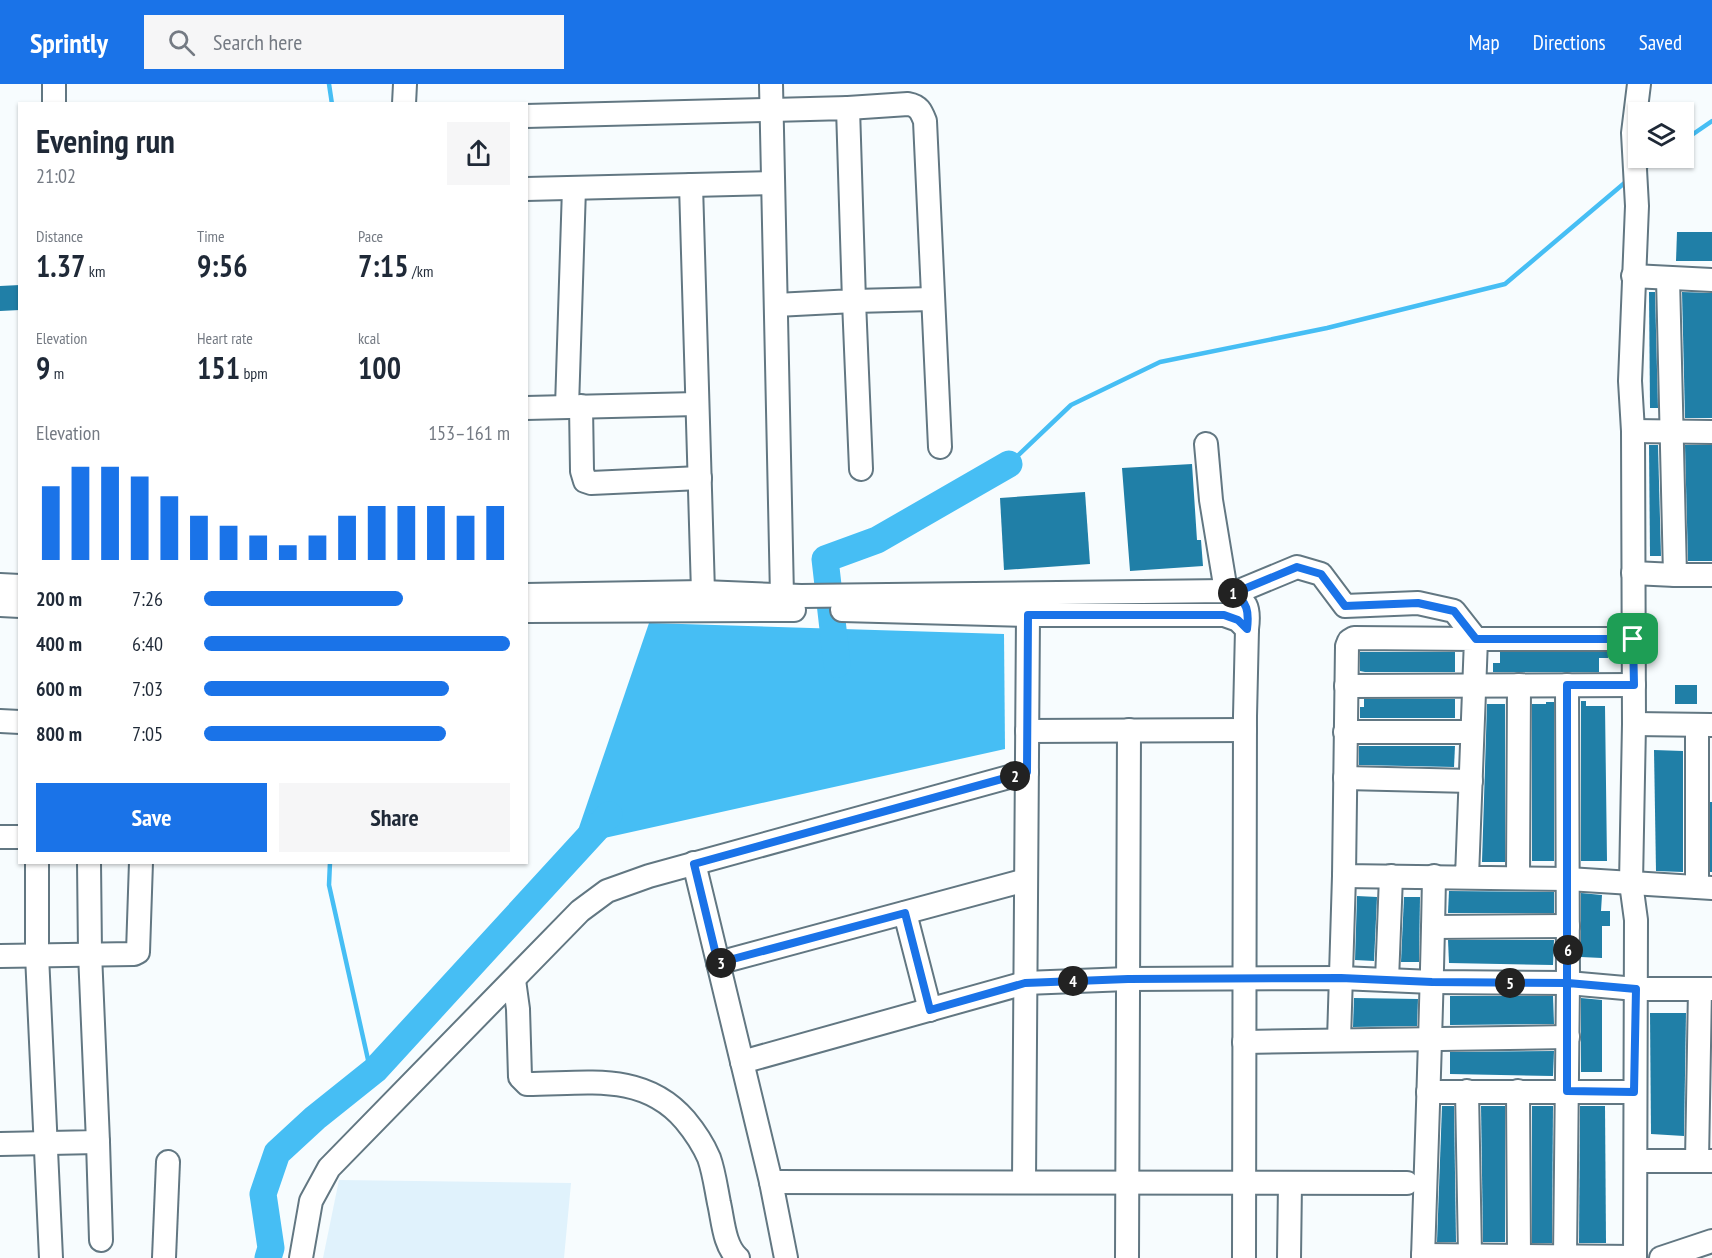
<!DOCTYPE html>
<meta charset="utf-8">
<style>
body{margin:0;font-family:"PT Sans Narrow",sans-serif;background:#f6f6f7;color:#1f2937;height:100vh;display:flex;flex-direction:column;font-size:22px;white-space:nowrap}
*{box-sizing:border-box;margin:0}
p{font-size:20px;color:#747a83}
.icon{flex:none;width:33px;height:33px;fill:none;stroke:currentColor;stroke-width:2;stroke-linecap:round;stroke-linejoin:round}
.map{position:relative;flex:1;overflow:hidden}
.details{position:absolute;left:18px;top:18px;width:510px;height:762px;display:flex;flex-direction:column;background:#fff;border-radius:0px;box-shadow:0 2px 4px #0004}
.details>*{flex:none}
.buttons{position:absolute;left:1628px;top:18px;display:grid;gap:12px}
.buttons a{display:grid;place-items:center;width:66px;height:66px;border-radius:0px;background:#fff;box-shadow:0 2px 4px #0004;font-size:30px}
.pin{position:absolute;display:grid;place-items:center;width:51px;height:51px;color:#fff;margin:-26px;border-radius:12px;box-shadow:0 3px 9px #0006}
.km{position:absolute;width:30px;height:30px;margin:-15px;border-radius:50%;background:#222;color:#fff;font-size:16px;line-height:30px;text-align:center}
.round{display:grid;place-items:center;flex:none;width:63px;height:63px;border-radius:0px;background:#f6f6f7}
.headline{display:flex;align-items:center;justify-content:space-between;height:102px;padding:0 18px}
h1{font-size:33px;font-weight:600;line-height:45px}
.figures{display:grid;grid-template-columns:repeat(3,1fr);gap:9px;height:102px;padding:6px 18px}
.figures div{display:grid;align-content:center}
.figures b{font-size:30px;font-weight:600}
.figures small{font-size:16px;font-weight:400}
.figures p{font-size:16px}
.chart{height:168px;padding:12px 18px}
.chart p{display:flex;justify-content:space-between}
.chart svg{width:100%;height:108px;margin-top:6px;stroke:#1a73e8;stroke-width:6}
.cta{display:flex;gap:12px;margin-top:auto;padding:12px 18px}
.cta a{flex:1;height:69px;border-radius:0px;background:#1a73e8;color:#fff;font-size:24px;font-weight:600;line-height:69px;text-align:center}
.cta a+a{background:#f6f6f7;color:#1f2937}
ul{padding:0 18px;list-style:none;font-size:20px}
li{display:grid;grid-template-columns:96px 72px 1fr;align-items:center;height:45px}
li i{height:15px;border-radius:8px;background:#1a73e8}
header{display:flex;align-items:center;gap:36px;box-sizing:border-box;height:84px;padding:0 30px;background:#1a73e8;color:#fff}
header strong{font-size:28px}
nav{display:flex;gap:33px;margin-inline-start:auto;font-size:21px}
.search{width:420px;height:54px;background:#f6f6f7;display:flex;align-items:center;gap:15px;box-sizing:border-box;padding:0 21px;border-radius:0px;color:#747a83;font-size:22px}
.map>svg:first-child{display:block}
.built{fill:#e0f2fc}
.water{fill:#46bef4}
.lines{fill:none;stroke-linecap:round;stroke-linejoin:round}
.stream{stroke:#46bef4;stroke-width:4.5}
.river{stroke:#46bef4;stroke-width:27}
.building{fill:#207fa7}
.minor-casing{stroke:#627782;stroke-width:26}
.minor{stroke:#fff;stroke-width:22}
.route-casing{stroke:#fff;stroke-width:12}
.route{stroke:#1a73e8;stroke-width:8}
</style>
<header>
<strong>Sprintly</strong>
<div class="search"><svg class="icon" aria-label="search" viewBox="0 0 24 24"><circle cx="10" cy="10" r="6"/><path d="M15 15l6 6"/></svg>Search here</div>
<nav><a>Map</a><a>Directions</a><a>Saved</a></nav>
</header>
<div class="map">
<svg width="1712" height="1174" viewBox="0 0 1712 1174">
<rect width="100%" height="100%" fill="#f7fcfe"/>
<!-- built -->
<polygon class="built" points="339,1096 571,1099 564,1174 323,1174"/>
<!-- water -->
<polygon class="water" points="649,539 1004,550 1005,665 573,761"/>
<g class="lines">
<!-- stream -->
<g class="stream">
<polyline points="329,0 332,20"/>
<polyline points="1683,57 1712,37"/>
<polyline points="1642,86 1660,74"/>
<polyline points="1009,380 1071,321 1160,278 1327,244 1505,200 1628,96"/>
<polyline points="330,778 329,801 371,989"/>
</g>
<!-- river -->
<g class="river">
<polyline points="837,580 825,475 877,456 1009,380"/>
<polyline points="268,1174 271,1164 263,1110 277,1069 315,1034 375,986 609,731"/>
</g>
</g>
<!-- building -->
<g class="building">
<polygon points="1677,148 1712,148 1712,177 1676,177"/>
<polygon points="20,201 20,226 0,227 0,202"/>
<polygon points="1649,208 1655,208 1658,324 1650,324"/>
<polygon points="1682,208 1712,209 1712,334 1685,334"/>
<polygon points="1649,361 1658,361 1661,472 1650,472"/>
<polygon points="1685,361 1712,361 1712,477 1688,477"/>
<polygon points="1192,380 1197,456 1201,456 1203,482 1130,487 1122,384"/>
<polygon points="1085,408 1090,480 1004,486 1000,414"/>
<polygon points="1360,568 1455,568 1455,588 1365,588 1360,587"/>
<polygon points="1500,568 1608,568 1608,574 1599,574 1599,588 1493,588 1493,579 1500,579"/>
<rect x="1675" y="601" width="22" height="19"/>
<polygon points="1364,615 1455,615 1455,634 1360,634 1360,623 1364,623"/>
<polygon points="1581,617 1586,617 1586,622 1605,622 1607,777 1581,777"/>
<polygon points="1546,618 1554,618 1554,777 1532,777 1532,620 1546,620"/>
<polygon points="1487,620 1505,620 1505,778 1482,778"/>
<polygon points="1359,662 1455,662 1454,683 1359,681"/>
<polygon points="1654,666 1683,667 1683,788 1656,787"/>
<rect x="1710" y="718" width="2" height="70"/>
<polygon points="1449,807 1554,808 1554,829 1448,829"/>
<polygon points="1581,809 1602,811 1601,827 1610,827 1610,842 1602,842 1602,874 1581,873"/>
<polygon points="1357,812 1377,813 1374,877 1355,876"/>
<polygon points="1404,813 1420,813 1419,878 1401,878"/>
<polygon points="1448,856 1554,856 1553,881 1449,879"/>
<polygon points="1450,912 1553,912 1554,940 1450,941"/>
<polygon points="1354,914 1418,915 1417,942 1353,943"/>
<polygon points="1581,914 1602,916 1602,988 1581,988"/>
<polygon points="1650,929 1686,929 1684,1052 1651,1050"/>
<polygon points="1554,967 1553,992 1450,990 1450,968"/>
<polygon points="1442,1022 1454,1022 1456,1158 1437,1158"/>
<polygon points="1481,1022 1505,1022 1505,1158 1483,1158"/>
<polygon points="1532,1022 1553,1022 1552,1159 1532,1159"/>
<polygon points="1580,1022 1605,1022 1606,1159 1579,1159"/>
</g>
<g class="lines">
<!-- minor casing -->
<g class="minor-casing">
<g id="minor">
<polyline points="54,0 54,20"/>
<polyline points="771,0 782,512"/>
<polyline points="404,20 405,0"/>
<path d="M848,24L908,20C919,22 921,27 925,37L940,363"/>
<polyline points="526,32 848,24 854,217 776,221"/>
<polyline points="691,101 703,508"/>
<polyline points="526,105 773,99"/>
<polyline points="1633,192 1712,196"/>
<polyline points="1668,194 1675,491"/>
<polyline points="581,322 582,387 585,397 591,399 700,394"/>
<polyline points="567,323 574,104"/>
<polyline points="526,324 697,320"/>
<polyline points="1633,347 1712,348"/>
<polyline points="1206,360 1211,416 1226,507"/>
<polyline points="861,385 854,217 933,215"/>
<polyline points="1633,489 1675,491 1712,491"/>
<polyline points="0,501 20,502"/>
<polyline points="1232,510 1297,483 1321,490 1345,522 1418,519 1454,527 1476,555 1633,555"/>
<path d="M526,511L703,508L801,512L1226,507C1247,516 1250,523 1247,545L1245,632L1244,1174"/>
<polyline points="0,521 20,522"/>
<polyline points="842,526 1028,531 1224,531 1238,536 1247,545"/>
<polyline points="526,527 794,526"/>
<polyline points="1346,602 1634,601"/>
<polyline points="0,637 20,638"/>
<polyline points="1634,640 1711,641"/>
<polyline points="1027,647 1245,646"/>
<polyline points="1345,648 1472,648"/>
<polyline points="1345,694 1471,697"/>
<polyline points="0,753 20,753"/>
<polyline points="37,778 37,871 51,1174"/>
<polyline points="694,779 771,1098 786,1174"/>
<polyline points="1467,793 1476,555 1354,554 1349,557 1347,562 1344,792 1568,795 1712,804"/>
<polyline points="1518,794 1519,601"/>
<polyline points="1697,803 1697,641"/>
<polyline points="905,829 930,926"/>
<polyline points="1433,843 1568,842"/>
<polyline points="0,872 134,870 138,868 141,778"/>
<polyline points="718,879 1026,796"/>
<path d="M514,896L518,925L520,993L527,1000C585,1000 643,987 685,1036C695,1048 703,1060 709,1074C714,1088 716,1104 719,1119C723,1136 724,1162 738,1174"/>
<polyline points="1387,896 1391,792"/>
<polyline points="1339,956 1344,792"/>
<polyline points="1244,958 1568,953"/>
<polyline points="742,978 1025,899 1128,895 1341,894 1432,898 1568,899 1636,905 1712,905"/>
<polyline points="1467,1007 1470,1171"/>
<polyline points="1518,1007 1519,1172"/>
<polyline points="1428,1008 1634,1008"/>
<polyline points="98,1058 101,1156"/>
<polyline points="0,1060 98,1058 90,869 89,778"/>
<polyline points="1636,1077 1712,1077"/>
<polyline points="1697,1077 1700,905"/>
<polyline points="771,1098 1407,1099"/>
<polyline points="1024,1098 1028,531"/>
<polyline points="1423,1171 1635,1173"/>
<polyline points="1565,1173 1568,899 1567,601"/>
<polyline points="164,1174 168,1078"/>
<polyline points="301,1174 311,1117 329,1084 580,827 607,807 649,792 1027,688"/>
<polyline points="1127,1174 1129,646"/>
<polyline points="1289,1174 1290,1099"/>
<path d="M1423,1174C1427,1047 1432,919 1434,792"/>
<polyline points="1635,1174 1636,836 1631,799 1634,640 1633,347 1630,297 1637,122 1633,49 1639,0"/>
<polyline points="1661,1174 1712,1157"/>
</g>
</g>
<!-- minor -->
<use href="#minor" class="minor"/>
</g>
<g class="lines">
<!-- route casing -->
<g class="route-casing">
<path id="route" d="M1633,555H1476L1454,527L1418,519L1345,522L1321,490L1297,483L1232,510C1248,516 1249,529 1247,545L1238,536L1224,531H1028L1027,688L694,780L718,879L905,829L930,926L1025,899L1128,895L1341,894L1432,898L1568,899L1636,905L1634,1008L1567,1007V601H1634L1633,555"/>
</g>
<!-- route -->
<use href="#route" class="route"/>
</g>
</svg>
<div class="buttons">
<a><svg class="icon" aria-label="layers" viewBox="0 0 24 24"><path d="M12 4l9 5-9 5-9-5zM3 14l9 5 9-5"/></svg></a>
</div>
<div class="pin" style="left:1633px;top:555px;background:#1e9e55"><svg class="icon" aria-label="arrive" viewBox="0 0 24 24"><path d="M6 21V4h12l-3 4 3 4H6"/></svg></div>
<b class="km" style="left:1233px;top:509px">1</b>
<b class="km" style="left:1015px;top:692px">2</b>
<b class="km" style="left:721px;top:879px">3</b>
<b class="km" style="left:1073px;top:897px">4</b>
<b class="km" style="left:1510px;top:899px">5</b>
<b class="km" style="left:1568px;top:866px">6</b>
<section class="details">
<div class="headline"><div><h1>Evening run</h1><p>21:02</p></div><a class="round"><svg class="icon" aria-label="share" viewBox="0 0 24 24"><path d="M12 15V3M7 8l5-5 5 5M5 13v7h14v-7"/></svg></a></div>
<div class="figures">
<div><p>Distance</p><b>1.37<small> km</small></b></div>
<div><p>Time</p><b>9:56</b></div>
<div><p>Pace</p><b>7:15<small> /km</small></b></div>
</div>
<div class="figures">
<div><p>Elevation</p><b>9<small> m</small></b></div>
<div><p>Heart rate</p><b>151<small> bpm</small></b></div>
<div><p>kcal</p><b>100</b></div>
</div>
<div class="chart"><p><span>Elevation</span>153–161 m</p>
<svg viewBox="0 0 160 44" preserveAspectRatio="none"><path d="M5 44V14M15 44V6M25 44V6M35 44V10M45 44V18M55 44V26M65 44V30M75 44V34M85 44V38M95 44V34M105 44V26M115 44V22M125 44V22M135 44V22M145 44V26M155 44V22"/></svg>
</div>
<ul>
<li><b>200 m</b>7:26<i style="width:65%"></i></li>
<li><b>400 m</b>6:40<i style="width:100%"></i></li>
<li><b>600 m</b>7:03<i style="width:80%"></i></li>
<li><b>800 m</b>7:05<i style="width:79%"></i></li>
</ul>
<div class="cta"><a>Save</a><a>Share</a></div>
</section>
</div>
